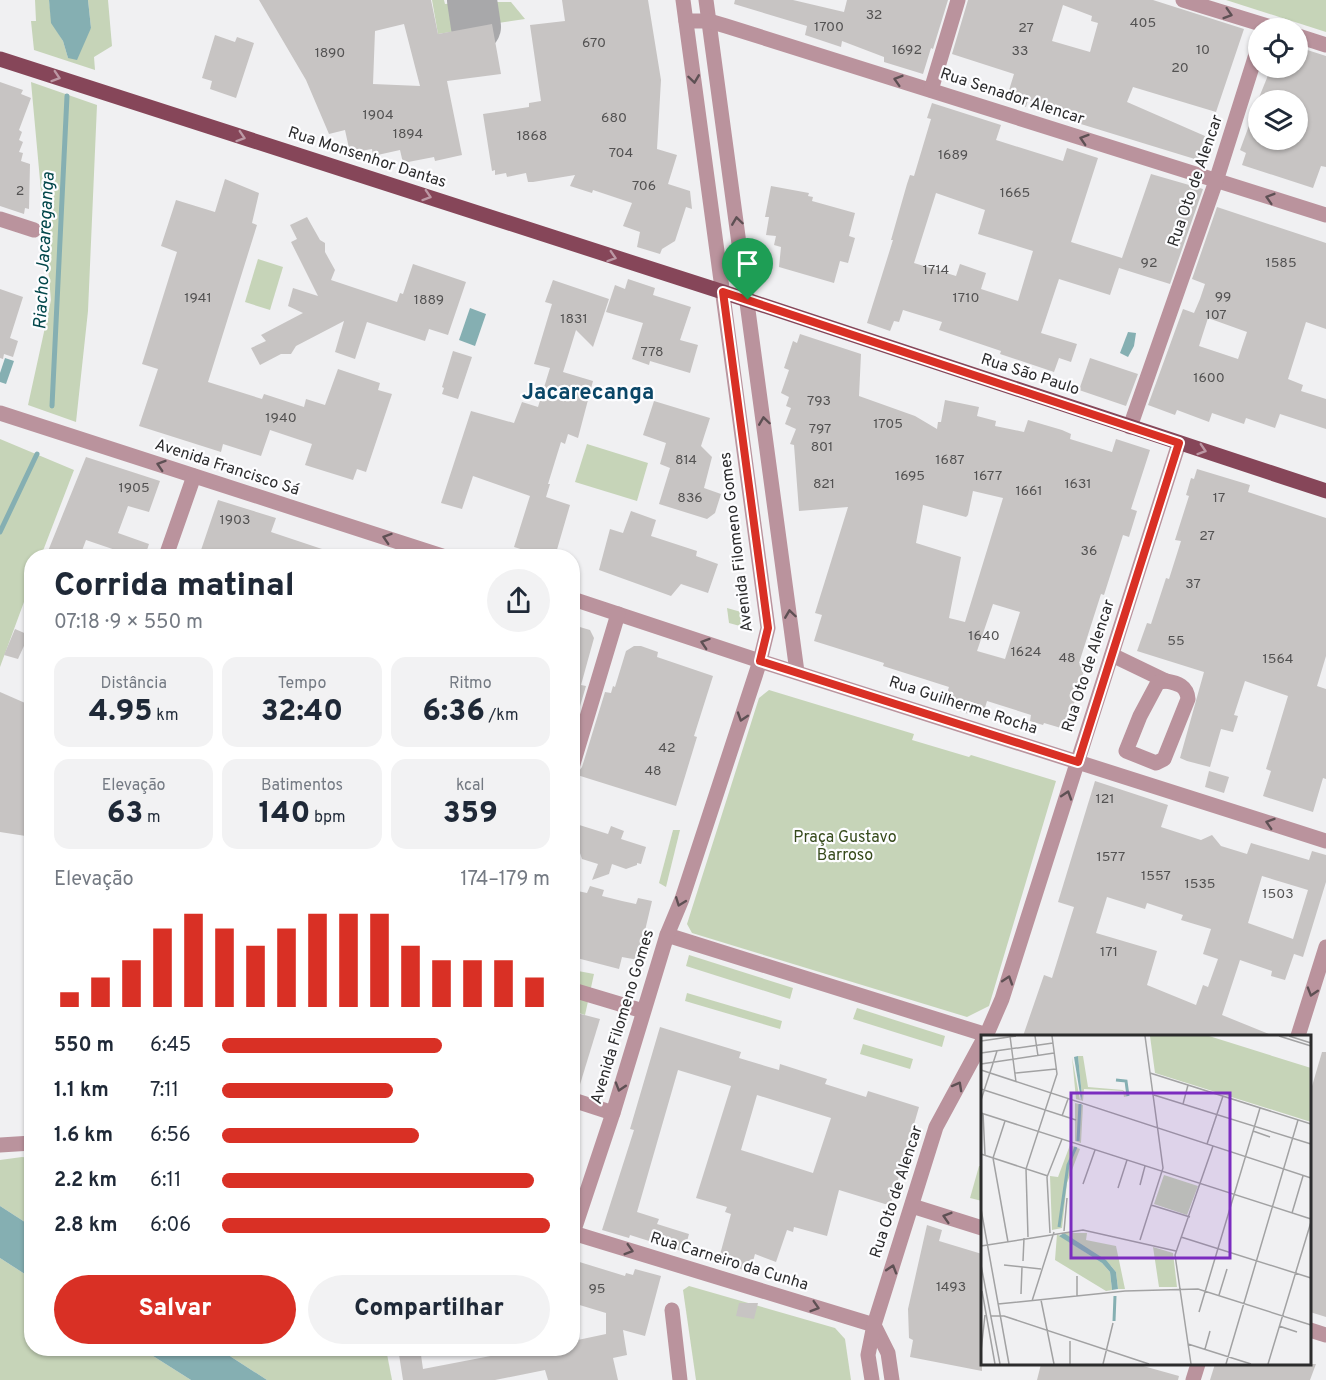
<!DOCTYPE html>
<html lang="pt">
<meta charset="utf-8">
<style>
body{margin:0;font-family:Overpass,sans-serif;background:#f2f2f3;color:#1f2937;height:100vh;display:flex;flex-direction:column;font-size:22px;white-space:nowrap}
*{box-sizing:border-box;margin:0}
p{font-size:20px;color:#747a83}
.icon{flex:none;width:33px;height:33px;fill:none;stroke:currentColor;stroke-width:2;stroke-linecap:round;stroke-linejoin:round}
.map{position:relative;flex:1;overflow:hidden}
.sheet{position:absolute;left:24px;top:549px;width:556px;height:807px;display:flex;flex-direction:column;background:#fff;border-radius:24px;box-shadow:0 2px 4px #0004}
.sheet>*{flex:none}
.controls{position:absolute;left:1248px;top:18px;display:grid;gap:12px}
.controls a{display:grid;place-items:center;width:60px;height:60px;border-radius:50%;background:#fff;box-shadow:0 2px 4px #0004;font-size:30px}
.pin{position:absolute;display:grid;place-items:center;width:51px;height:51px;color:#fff;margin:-62px -26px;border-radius:50% 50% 50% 0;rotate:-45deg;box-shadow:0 0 6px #0007}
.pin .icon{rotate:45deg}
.round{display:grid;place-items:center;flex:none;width:63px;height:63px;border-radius:32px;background:#f2f2f3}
.overview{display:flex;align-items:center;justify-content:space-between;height:102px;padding:0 30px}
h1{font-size:33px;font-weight:800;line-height:45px}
.metrics{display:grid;grid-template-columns:repeat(3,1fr);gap:9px;height:102px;padding:6px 30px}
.metrics div{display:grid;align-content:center;border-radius:15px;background:#f2f2f3;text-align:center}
.metrics b{font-size:30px;font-weight:800}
.metrics small{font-size:16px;font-weight:400}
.metrics p{font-size:16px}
.chart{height:168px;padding:12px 30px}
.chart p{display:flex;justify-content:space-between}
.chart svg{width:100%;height:108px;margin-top:6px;stroke:#d93025;stroke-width:6}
.button{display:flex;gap:12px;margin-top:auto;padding:12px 30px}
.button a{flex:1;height:69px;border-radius:36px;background:#d93025;color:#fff;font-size:24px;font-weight:800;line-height:69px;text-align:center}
.button a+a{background:#f2f2f3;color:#1f2937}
ul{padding:0 30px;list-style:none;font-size:20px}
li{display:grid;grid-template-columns:96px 72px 1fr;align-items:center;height:45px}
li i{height:15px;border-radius:8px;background:#d93025}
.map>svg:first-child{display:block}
.green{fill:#c6d4b8}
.water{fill:#85afb2}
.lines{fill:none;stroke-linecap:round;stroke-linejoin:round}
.stream{stroke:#85afb2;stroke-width:5}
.taxiway{stroke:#a8a8aa;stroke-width:50}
.building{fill:#c7c4c3;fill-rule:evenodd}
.minor{stroke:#ba939d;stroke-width:15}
.major{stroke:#864659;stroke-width:15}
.oneway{stroke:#5e5054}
.oneway2{stroke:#bc98a4}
.route-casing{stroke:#fff;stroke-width:12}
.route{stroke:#d93025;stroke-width:8}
.labels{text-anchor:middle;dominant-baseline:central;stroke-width:4.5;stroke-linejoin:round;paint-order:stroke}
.number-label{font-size:14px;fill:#535252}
.street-label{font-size:16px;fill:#2c2c2d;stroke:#fdfdff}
.park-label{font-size:16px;fill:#364a1b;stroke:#fdfdff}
.water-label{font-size:18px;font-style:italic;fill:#01464a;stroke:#fdfdff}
.district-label{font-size:22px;font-weight:bold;fill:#0a4667;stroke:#fdfdff}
.inset-river{fill:none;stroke:#85afb2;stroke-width:3}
.inset-road{fill:none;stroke:#a2a2a3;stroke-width:1.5}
.view{fill:#7b2cbf;fill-opacity:0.15;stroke:#7b2cbf;stroke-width:3}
.inset-edge{fill:none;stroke:#2c2c2d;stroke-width:3}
</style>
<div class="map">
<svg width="1326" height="1380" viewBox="0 0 1326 1380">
<rect width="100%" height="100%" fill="#f0f0f2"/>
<!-- green -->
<g class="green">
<polygon points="35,0 49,0 52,23 63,41 68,58 91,28 88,0 108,0 112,46 94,57 95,70 34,50 31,21 36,21"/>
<polygon points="432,0 444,0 445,4 465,2 469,29 438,34"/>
<polygon points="1226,0 1326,0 1326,32"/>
<polygon points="481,2 511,2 525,19 485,25"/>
<polygon points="31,82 97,105 88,311 76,422 28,405 51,300"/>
<polygon points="258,259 283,267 270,310 245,302"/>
<polygon points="0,439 74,470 41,556 32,556 31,583 0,667"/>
<polygon points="587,444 648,463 637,501 575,482"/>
<polygon points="727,608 748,614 748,622 740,626 729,623"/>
<polygon points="769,690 914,734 912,740 969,757 971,755 1056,781 989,1006 967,1017 692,933 687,924 759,698"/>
<polygon points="673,830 680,830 666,887 659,883"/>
<polygon points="689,955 793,988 790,999 686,966"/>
<polygon points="573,970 594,974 585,1015 573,1011"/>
<polygon points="687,993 782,1021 780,1029 685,1001"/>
<polygon points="857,1008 945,1036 942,1047 853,1019"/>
<polygon points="863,1044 913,1059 910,1069 860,1054"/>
<polygon points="22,1157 31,1158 31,1226 0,1206 0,1160"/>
<polygon points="979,1166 982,1166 982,1201 970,1198"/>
<polygon points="0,1258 31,1278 32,1348 142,1349 191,1380 0,1380"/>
<polygon points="689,1286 835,1328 845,1339 851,1380 696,1380 683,1290"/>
<polygon points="219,1349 386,1349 392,1380 267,1380"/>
</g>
<!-- water -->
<g class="water">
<polygon points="49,0 88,0 91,28 77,60 68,58 63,41 51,23"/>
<polygon points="470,308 486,314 475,346 459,340"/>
<polygon points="1128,332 1136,333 1134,346 1128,357 1120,353"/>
<polygon points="5,358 14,361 6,384 0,382 0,373"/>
<polygon points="0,1206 31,1226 31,1278 0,1258"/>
<polygon points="142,1349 219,1349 267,1380 191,1380"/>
</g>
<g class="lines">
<!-- stream -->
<g class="stream">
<polyline points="52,406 67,96"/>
<polyline points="0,532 37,454"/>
</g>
<!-- taxiway -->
<polyline class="taxiway" points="472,0 476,27"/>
</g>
<!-- building -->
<g class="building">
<path d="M259,0H431L438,34L492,24L501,74L447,81L462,155L435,161L434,157L403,163L400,150L373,156L372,149L350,153L345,130L329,134L306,80ZM404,24L420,86L373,84L375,31Z"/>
<polygon points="562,0 648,0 661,80 657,149 677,155 668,184 690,191 692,209 686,207 675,241 662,249 660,254 637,247 640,232 623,226 632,203 593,190 592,193 570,186 575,175 533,182 528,182 526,173 507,177 506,173 495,175 495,170 492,171 483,114 529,107 529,103 541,101 530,25 565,21"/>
<polygon points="735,0 793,0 844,12 847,0 948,0 933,49 931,48 923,74 884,62 884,57 842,41 841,47 805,35 807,26 734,4"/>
<path d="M968,0H1153L1244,29L1216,112L1133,87L1127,102L1205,136L1198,160L1071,121L1073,115L1060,111L1061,109L1028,100L1026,107L1006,100L1014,74L952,54ZM1063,5L1092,16L1091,21L1098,23L1090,52L1052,41Z"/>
<polygon points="215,35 235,42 237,37 254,43 236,98 210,89 212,81 202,78"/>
<polygon points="1298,47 1326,56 1326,167 1321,166 1313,188 1242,165 1246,153 1240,150 1257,104 1258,140 1298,140 1298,100 1258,100 1271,68 1298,68"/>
<polygon points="0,82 23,90 21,94 31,98 19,130 22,132 19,140 23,142 19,152 23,153 21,161 30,164 29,209 25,208 24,214 0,206"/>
<path d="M932,103L1001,125L996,140L1063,161L1067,148L1098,158L1071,242L1122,258L1151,174L1203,189L1170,284L1119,268L1110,295L1059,279L1041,333L1077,344L1071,362L1059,358L1054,372L1000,354L1001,351L939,330L942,322L903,310L899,322L894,321L890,331L867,323L893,240H891L907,184L910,175L914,176L931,119L927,118ZM936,193L985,210L978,234L1033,251L1018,301L981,289L986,273L960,264L956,276L914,263Z"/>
<polygon points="225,179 259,193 252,223 257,225 208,382 262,399 264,394 304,407 306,399 325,405 338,369 380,383 378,390 392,394 366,472 357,469 353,480 305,465 312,444 270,430 261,456 223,444 221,452 139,426 158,369 142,364 177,252 161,246 176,200 215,212"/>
<polygon points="771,186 809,193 808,196 813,197 812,201 855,213 849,236 855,238 848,263 840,261 834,283 779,267 781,247 774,245 776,236 766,235 769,217 765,217"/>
<path d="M1217,207L1326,243V329L1306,322L1288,379L1303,385L1301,391L1326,399V429L1280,414L1275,428L1246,418L1244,424L1212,413L1209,422L1177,410L1175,415L1148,405L1183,309L1194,313L1200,299L1205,284L1192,279ZM1208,318L1247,332L1238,359L1199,346Z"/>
<polygon points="307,217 320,240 325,243 325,252 335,270 331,280 397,302 400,293 403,294 413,264 466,282 448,335 429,329 425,341 367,322 355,359 335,352 344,321 296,346 291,354 281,354 260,365 251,348 266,341 261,335 303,313 288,306 293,288 318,296 291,242 297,239 290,225"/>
<polygon points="628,279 655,288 653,295 691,307 680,340 698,345 690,373 650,361 649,365 632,359 643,323 606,312 615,285 625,289"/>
<polygon points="553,280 609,299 593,347 576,330 563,372 593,381 578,438 568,434 565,444 561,442 548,484 550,484 546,497 570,505 556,553 554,553 553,556 543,556 514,547 530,496 473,476 462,509 441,503 471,411 514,423 522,402 538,407 550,368 534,364 552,304 545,302"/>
<polygon points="0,289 23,297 10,338 18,341 13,357 4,354 3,359 0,358"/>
<path d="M800,334L861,354L859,396L915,416L937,429L938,422H941L945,400L979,407L977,416L996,421L995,426L1024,432L1028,420L1062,430L1071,434L1070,439L1112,452L1116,439L1150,450L1131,509L1137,511L1129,537L1123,535L1104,595L1101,594L1079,663L1083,664L1081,669L1084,671L1067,726L1063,725L1061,728L1044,723L1043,725L1030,721L1031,715L987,701L982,718L959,711L960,707L944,702L949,687L883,666L884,663L814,641L822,615L815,613L848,507L799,511L794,445L790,444L796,429L785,424L791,408L786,406L789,397L781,393L789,370L784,368L793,341L797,343ZM973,491L1003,498L965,622L949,618L961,557L916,543L923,505L966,517L968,515ZM993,604L1020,612L1005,659L977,651Z"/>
<polygon points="453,351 472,357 458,399 442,394 444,388 442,387"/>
<polygon points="1090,358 1138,374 1126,406 1079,390"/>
<polygon points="654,401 710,418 701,446 712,457 704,488 721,494 715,513 707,519 659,504 670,468 660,464 666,443 643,435"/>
<polygon points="86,457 160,481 149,512 128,506 118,533 149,544 145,556 133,556 86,540 80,556 46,556"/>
<polygon points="1197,469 1250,485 1248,492 1326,518 1326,656 1317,686 1326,689 1326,779 1323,778 1313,812 1263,796 1271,771 1266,769 1288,696 1245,681 1234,715 1238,716 1233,732 1221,729 1210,767 1187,761 1180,758 1204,672 1137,651 1147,623 1151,624 1166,578 1169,579 1181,541 1175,540 1189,496 1186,495 1191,478 1194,479"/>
<polygon points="218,500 276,518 271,532 334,553 333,556 199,556"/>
<polygon points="631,511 656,520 651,536 697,551 696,556 718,564 708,593 681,584 671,596 599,570 610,529 623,533"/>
<polygon points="573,625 590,630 594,638 581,685 586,686 573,730"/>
<polygon points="15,629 29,635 18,659 4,655"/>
<polygon points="634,646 641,646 658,652 657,657 713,676 694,736 697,737 676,806 574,774 579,771 582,767 605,692 611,693 613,686 615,687 626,651"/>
<polygon points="0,692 32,706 32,837 0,832"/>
<polygon points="1209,771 1229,777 1224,793 1205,787"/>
<path d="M1095,781L1168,805L1161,827L1201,840L1212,835L1221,846L1247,854L1251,843L1309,860L1312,851L1326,855V882L1303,957L1294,954L1285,980L1271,976L1272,971L1240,960L1222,1015L1274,1036H1023L1044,975L1052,978L1074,907L1058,902ZM1262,876L1308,890L1293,939L1248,923ZM1107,897L1145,909L1147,903L1183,915L1181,920L1211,929L1203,954L1218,959L1208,987L1203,985L1196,1005L1147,985L1157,951L1096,933Z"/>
<polygon points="573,823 608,834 611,826 624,831 621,839 646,847 641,864 637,863 637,865 626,869 612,864 609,874 592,880 598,864 582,859 579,850 573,849"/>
<polygon points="590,886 604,890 602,896 622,901 636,904 638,898 652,901 638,960 622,957 619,969 573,957 573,890 587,893"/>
<polygon points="573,1012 600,1019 578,1091 573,1090"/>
<path d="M660,1027L741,1052L739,1058L779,1070L780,1064L827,1079L825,1084L866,1097L868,1091L919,1107L891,1204H885L839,1190L827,1236L794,1227L793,1232L787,1230L776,1262L755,1254L750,1272L718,1262L731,1214L725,1212L727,1207L696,1198L731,1086L678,1070L637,1212L659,1219L657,1224L689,1234L684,1252L630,1235L629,1238L602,1230L634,1130L630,1129ZM757,1095L831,1118L813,1173L741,1150Z"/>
<polygon points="1322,1052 1326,1052 1326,1317 1310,1312 1310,1093"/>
<polygon points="927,1225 942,1230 939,1241 982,1254 982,1371 910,1357 913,1340 909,1338 908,1309"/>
<polygon points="573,1260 625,1276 626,1273 633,1275 635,1269 661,1276 645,1336 623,1330 627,1355 613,1358 618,1380 548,1380 545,1370 495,1380 403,1380 398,1348 420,1348 423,1369 532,1348 573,1348 573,1341 606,1334 606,1313 573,1303"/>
<polygon points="739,1303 758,1303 754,1319 736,1316"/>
<polygon points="1041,1364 1136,1364 1179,1376 1178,1380 1037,1380"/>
<polygon points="1215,1364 1316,1364 1310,1380 1210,1380"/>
</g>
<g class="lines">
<!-- minor -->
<g class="minor">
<polyline points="706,0 797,672"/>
<polyline points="1183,0 1274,28"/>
<polyline points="686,21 709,21 726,26 1326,215"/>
<polyline points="1298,36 1326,45"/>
<polyline points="931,90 958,0"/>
<polyline points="0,219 34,230"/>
<polyline points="0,413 442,556"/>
<polyline points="1130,427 1216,181 1258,48"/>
<polyline points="166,556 194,476"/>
<polyline points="573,599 760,661 1326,841"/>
<polyline points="1112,655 1166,681"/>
<path d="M1166,681C1178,683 1187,686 1188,699L1164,759L1156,763L1126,751L1140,716L1156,686L1159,682Z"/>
<polyline points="573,764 618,614"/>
<polyline points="667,935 987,1035"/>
<polyline points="573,990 643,1011"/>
<polyline points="986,1036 1002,999 1179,443"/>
<polyline points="1298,1036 1326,947"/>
<polyline points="573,1100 613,1113"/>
<polyline points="0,1145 32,1143"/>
<polyline points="912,1206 982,1228"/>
<polyline points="573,1233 613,1113 667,935 682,899 760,661 768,628 683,0"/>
<polyline points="573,1233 874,1325"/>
<polyline points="672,1310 680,1380"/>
<polyline points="874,1325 888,1353 892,1380"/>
<polyline points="1310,1330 1326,1335"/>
<polyline points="872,1380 868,1355 874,1325 936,1127 982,1042"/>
<polyline points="1193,1380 1198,1364"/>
</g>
<!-- major -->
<polyline class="major" points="0,59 723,292 1326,491"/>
</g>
<!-- one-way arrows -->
<defs><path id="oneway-chevron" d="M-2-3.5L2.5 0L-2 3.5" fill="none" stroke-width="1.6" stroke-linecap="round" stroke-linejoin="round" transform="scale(1.5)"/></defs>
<g class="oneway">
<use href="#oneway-chevron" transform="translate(1228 14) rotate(17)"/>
<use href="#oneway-chevron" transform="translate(694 79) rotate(82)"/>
<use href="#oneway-chevron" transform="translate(898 80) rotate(-163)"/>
<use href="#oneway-chevron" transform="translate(1084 139) rotate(-162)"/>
<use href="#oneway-chevron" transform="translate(1270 198) rotate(-163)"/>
<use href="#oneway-chevron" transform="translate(737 221) rotate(-98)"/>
<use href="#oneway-chevron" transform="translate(764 421) rotate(-98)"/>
<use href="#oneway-chevron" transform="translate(161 465) rotate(-162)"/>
<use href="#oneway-chevron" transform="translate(387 538) rotate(-162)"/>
<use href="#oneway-chevron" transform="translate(790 614) rotate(-98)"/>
<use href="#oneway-chevron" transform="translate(705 643) rotate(-162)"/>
<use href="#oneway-chevron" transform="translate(742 717) rotate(108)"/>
<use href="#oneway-chevron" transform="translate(1067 795) rotate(-72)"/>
<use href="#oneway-chevron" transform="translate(1270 823) rotate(-162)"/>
<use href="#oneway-chevron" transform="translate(680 902) rotate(111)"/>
<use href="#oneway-chevron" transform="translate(1008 980) rotate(-72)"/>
<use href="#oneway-chevron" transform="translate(1312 992) rotate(107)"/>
<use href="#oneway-chevron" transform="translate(958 1086) rotate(-61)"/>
<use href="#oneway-chevron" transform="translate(620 1087) rotate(107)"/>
<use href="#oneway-chevron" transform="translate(947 1217) rotate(-163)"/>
<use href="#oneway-chevron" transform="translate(629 1250) rotate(17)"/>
<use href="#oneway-chevron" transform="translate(892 1269) rotate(-73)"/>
<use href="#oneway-chevron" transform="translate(815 1307) rotate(17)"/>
</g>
<g class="oneway2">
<use href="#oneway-chevron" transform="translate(56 77) rotate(18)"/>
<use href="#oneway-chevron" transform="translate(241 137) rotate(18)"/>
<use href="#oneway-chevron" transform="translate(427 196) rotate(18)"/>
<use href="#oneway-chevron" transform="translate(612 257) rotate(18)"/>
<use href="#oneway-chevron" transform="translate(1202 450) rotate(18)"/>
</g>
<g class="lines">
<!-- route casing -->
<g class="route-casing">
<polygon id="route" points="723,292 1179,443 1078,762 760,661 768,628"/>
</g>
<!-- route -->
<use href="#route" class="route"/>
</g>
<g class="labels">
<!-- number labels -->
<g class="number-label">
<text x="874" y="15">32</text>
<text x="1143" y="23">405</text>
<text x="829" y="27">1700</text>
<text x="1026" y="28">27</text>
<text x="594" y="43">670</text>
<text x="907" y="50">1692</text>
<text x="1203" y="50">10</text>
<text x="1020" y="51">33</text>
<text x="330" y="53">1890</text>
<text x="1180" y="68">20</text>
<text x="378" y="115">1904</text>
<text x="614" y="118">680</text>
<text x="408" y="134">1894</text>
<text x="532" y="136">1868</text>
<text x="621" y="153">704</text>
<text x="953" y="155">1689</text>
<text x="644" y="186">706</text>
<text x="20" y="191">2</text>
<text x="1015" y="193">1665</text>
<text x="1149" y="263">92</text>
<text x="1281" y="263">1585</text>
<text x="936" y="270">1714</text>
<text x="1223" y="297">99</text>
<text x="198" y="298">1941</text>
<text x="966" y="298">1710</text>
<text x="429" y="300">1889</text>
<text x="1216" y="315">107</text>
<text x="574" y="319">1831</text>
<text x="652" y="352">778</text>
<text x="1209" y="378">1600</text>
<text x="819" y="401">793</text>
<text x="281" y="418">1940</text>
<text x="888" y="424">1705</text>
<text x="820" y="429">797</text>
<text x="822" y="447">801</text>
<text x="686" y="460">814</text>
<text x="950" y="460">1687</text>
<text x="910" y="476">1695</text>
<text x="988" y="476">1677</text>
<text x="824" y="484">821</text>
<text x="1078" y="484">1631</text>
<text x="134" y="488">1905</text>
<text x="1029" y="491">1661</text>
<text x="690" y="498">836</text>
<text x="1219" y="498">17</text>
<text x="235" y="520">1903</text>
<text x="1207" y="536">27</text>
<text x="1089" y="551">36</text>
<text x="1193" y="584">37</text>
<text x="984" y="636">1640</text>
<text x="1176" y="641">55</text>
<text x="1026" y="652">1624</text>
<text x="1067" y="658">48</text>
<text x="1278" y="659">1564</text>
<text x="667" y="748">42</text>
<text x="653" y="771">48</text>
<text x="1105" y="799">121</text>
<text x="1111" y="857">1577</text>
<text x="1156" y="876">1557</text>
<text x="1200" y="884">1535</text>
<text x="1278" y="894">1503</text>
<text x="1109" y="952">171</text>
<text x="951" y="1287">1493</text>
<text x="597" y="1289">95</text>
</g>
<!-- street labels -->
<g class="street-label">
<text transform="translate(1012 97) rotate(18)">Rua Senador Alencar</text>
<text transform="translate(367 158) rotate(18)">Rua Monsenhor Dantas</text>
<text transform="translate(1196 181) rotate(-71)">Rua Oto de Alencar</text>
<text transform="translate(1030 375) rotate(18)">Rua São Paulo</text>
<text transform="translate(227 468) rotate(18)">Avenida Francisco Sá</text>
<text transform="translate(737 542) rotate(-97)">Avenida Filomeno Gomes</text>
<text transform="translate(1089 666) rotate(-72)">Rua Oto de Alencar</text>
<text transform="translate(963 706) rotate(18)">Rua Guilherme Rocha</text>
<text transform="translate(623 1017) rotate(-73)">Avenida Filomeno Gomes</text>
<text transform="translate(897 1192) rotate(-72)">Rua Oto de Alencar</text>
<text transform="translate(729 1262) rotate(17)">Rua Carneiro da Cunha</text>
</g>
<!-- park labels -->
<g class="park-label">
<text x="845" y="838">Praça Gustavo<tspan x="845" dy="18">Barroso</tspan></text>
</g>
<!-- water labels -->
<g class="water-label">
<text transform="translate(45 251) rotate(-87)">Riacho Jacareganga</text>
</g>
<!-- district labels -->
<g class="district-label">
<text x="588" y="393">Jacarecanga</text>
</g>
</g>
<!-- overview -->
<g transform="translate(981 1035)">
<rect width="330" height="330" fill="#f0f0f2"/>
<path d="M169,1H228L330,33V87L174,38ZM97,21H102L107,52L142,55L147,61L143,62L142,56L103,54L102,66L95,64L91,22L99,65L101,61ZM94,68L102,70L100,108L94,106ZM89,110L99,114L86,148L81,193L71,195L69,141L77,142ZM183,140L217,151L206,180L173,169ZM83,198H106L105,205L135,211L144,254H137L135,237L130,231ZM76,199L121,228L129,237L131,255L125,256L74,225ZM172,212L192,218L196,252H178Z" fill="#c6d4b8"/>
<path d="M97,21L101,61L100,65L93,22ZM83,198L125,225L135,237L137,254L131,255L129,237L121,228L78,201Z" fill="#85afb2"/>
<path class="inset-river" d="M135,45L145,46L147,61M97,106L99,69M78,192L87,130L95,112M133,286L134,261"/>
<path class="inset-road" d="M29,1L35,47M54,1L57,21M298,1L330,11M308,1L330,8M0,6L35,1M0,18L72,8M0,29L73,18M0,35L330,143M34,38L75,34M169,38L330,89M0,54L95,85M173,60L330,109M0,65L16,16M202,69L207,50M0,78L330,184M2,78L4,120M81,81L87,64M24,86L12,123L27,207M272,96L289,102M226,109L242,61M0,119L67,141M102,149L114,115M159,150L164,131M137,153L146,125M170,170L209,182M0,174L28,329M311,178L322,141M83,196L86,163M69,198L66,142L81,104M47,202L45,134L76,39L71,1M200,202L330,243M159,205L182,133L164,1M0,211L102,195L195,216M42,226L43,203M0,230L19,329M23,230L60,234M1,256L14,329M40,259L41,232M238,260L246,234M96,261V241M60,265L73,329M51,266L73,197M17,269L144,256L217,254L330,290M218,277L279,73M10,281H23L168,329M298,291L316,297M207,309L270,329M224,314L229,296M0,316L4,280M89,329V306M122,329L132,288M210,329L194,220L232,111M245,329L317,85M287,329L330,187"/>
<path class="view" d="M90,58H249V223H90Z"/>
<rect width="330" height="330" class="inset-edge"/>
</g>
</svg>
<div class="controls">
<a><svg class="icon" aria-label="locate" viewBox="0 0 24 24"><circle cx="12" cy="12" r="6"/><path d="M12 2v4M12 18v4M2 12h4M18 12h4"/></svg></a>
<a><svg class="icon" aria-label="layers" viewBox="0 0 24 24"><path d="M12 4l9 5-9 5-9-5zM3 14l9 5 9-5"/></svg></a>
</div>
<div class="pin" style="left:748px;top:300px;background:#1e9e55"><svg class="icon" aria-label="arrive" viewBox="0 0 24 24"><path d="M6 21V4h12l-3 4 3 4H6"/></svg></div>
<section class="sheet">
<div class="overview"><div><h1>Corrida matinal</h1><p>07:18 · 9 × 550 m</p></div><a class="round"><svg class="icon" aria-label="share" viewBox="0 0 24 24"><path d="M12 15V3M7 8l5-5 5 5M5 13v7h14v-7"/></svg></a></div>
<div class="metrics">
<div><p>Distância</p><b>4.95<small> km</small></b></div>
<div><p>Tempo</p><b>32:40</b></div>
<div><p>Ritmo</p><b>6:36<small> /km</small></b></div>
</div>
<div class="metrics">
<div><p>Elevação</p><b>63<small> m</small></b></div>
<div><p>Batimentos</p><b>140<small> bpm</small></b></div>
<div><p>kcal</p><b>359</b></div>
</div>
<div class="chart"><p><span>Elevação</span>174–179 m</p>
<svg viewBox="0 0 160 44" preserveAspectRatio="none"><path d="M5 44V38M15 44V32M25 44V25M35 44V12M45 44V6M55 44V12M65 44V19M75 44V12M85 44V6M95 44V6M105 44V6M115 44V19M125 44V25M135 44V25M145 44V25M155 44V32"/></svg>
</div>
<ul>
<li><b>550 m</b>6:45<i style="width:67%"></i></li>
<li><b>1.1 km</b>7:11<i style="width:52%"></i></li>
<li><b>1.6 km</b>6:56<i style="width:60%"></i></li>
<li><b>2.2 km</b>6:11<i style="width:95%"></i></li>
<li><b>2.8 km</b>6:06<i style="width:100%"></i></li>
</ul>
<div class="button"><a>Salvar</a><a>Compartilhar</a></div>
</section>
</div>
